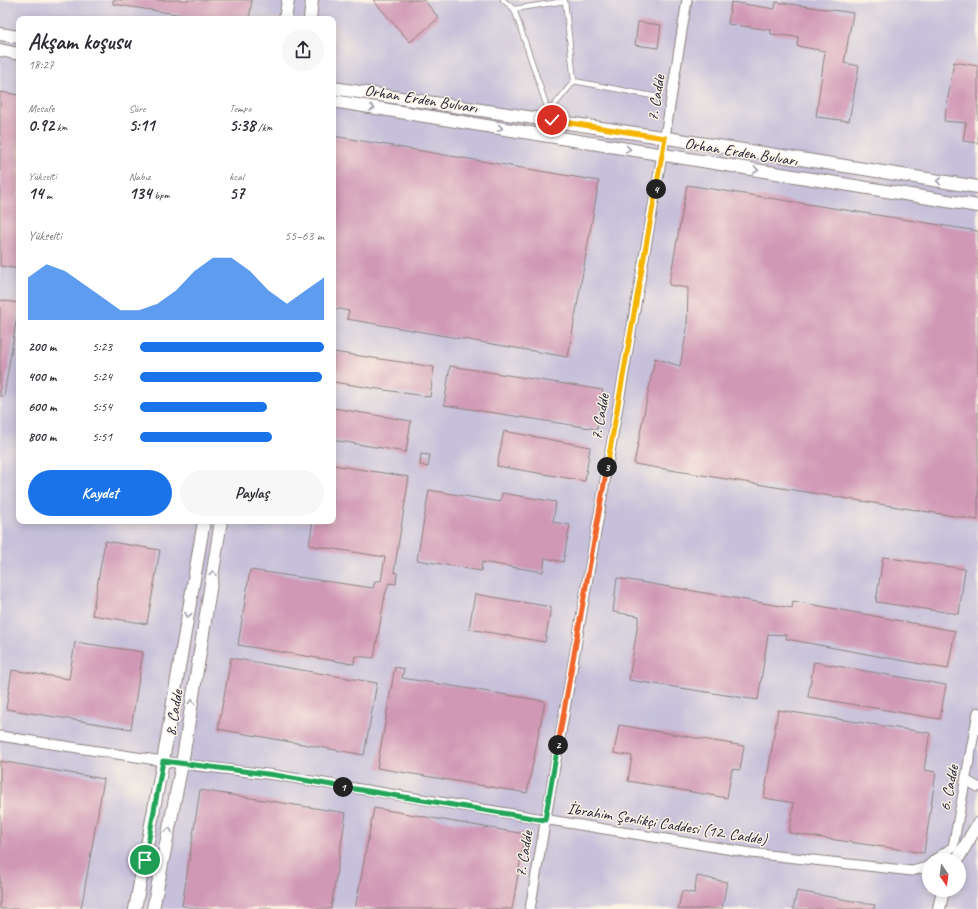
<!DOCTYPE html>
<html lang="tr">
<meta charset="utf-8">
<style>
body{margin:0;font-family:Caveat,sans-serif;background:#f7f7f7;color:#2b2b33;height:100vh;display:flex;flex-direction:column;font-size:15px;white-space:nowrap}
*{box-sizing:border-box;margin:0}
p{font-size:13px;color:#7c7c81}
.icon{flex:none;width:22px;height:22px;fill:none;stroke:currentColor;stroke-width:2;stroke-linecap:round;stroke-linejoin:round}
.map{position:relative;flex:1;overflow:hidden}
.side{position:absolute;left:16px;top:16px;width:320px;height:508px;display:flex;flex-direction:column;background:#fff;border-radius:8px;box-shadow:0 2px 10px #0003}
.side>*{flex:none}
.needle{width:26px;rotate:166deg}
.controls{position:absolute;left:922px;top:853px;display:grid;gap:8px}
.controls a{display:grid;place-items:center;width:44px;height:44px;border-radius:50%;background:#fff;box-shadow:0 2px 10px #0003;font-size:20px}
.pin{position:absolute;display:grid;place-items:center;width:34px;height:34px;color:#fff;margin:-17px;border:2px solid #fff;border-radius:50%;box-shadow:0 1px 4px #0007}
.km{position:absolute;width:20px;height:20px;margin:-10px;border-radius:50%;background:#222;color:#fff;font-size:11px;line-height:20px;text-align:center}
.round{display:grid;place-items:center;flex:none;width:42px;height:42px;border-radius:21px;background:#f7f7f7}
.headline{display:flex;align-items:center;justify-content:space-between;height:68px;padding:0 12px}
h1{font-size:22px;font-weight:800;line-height:30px}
.stats{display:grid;grid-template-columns:repeat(3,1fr);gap:6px;height:68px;padding:4px 12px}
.stats div{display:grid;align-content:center}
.stats b{font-size:17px;font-weight:800}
.stats small{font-size:11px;font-weight:400}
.stats p{font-size:11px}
.chart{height:112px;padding:8px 12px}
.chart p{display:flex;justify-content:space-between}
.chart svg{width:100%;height:72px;margin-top:4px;fill:#1a73e8;opacity:.7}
.button{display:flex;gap:8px;margin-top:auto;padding:8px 12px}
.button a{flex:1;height:46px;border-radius:24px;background:#1a73e8;color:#fff;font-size:16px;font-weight:800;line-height:46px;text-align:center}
.button a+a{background:#f7f7f7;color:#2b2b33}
ul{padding:0 12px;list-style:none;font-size:13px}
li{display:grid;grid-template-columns:64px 48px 1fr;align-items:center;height:30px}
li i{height:10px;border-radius:5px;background:#1a73e8}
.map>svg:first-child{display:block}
.industrial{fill:#c6c0da;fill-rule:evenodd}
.building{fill:#d098b5}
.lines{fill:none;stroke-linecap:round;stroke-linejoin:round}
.lane-casing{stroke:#8b807e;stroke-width:6}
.street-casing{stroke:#8b807e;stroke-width:11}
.secondary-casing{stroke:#8b807e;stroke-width:14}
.lane{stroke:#fff;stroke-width:4.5}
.street{stroke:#fff;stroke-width:9}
.secondary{stroke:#fff;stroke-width:12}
.oneway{stroke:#9c9ca7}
.split-1-casing{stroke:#fff;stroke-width:8}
.split-2-casing{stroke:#fff;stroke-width:8}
.split-3-casing{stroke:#fff;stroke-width:8}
.split-4-casing{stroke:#fff;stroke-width:8}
.split-5-casing{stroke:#fff;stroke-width:8}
.split-1{stroke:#22a559;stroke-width:5}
.split-2{stroke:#22a559;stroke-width:5}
.split-3{stroke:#f0652b;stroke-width:5}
.split-4{stroke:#f5b400;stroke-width:5}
.split-5{stroke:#f5b400;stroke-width:5}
.labels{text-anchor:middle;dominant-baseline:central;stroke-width:3;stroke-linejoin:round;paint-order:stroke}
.street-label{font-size:16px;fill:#22223b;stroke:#fcf5e5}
</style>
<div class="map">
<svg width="978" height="909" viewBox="0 0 978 909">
<rect width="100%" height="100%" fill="#fcf5e5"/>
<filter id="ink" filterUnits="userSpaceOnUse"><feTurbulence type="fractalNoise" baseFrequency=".025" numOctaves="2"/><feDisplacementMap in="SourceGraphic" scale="8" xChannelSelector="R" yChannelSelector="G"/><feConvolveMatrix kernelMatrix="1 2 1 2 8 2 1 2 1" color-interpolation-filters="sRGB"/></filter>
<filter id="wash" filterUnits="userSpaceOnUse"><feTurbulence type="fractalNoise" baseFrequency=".012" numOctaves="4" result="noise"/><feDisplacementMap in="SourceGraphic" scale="16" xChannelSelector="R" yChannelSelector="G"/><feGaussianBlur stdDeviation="0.9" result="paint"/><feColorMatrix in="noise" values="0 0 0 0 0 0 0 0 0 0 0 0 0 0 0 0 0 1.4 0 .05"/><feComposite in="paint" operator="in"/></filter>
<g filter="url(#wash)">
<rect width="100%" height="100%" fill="#f4ddc1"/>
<!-- industrial -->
<path class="industrial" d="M0,0H978V909H0ZM19,19H333V521H19ZM929,860H959V890H929Z"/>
<g id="blocks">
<!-- building -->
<g class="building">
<polygon points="113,0 252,0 249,19 207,19 113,4"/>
<polygon points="373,0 424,0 439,18 410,42"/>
<polygon points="731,2 775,9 776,2 853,13 844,63 859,66 849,121 816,117 825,51 797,46 798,37 771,34 771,30 728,24"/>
<polygon points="638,22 661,25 658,48 635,45"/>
<polygon points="954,62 978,66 978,143 963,141 966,123 944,121"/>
<polygon points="0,92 19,95 19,269 0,266"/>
<polygon points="333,136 599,181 568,357 347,319 349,311 333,308"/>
<polygon points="687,185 978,231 978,520 634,464 655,358 680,366 687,329 688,288 669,285"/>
<polygon points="0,300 19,303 4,396 0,396"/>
<polygon points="333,352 434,367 430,397 333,382"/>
<polygon points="450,366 603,390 597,429 444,405"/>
<polygon points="333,408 411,421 406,452 333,440"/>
<polygon points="504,431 590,447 585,481 497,466"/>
<polygon points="421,454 430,455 428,467 420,465"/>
<polygon points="333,465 409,477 394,572 397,573 396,584 389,583 385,595 374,658 355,656 354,664 238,645 250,570 373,588 375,581 381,581 385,557 309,545 313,521 333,521"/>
<polygon points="429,490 500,502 502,493 556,502 553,522 570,525 563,562 545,558 543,572 482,562 481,571 417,560"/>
<polygon points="105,541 160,550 147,624 92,615"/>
<polygon points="883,557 965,569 959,614 876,602"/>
<polygon points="617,578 792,608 793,601 955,631 948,669 786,639 787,635 768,634 758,700 629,680 639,616 613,612"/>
<polygon points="475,594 551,607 545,642 469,629"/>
<polygon points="75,642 143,652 131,729 6,709 12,670 69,679"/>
<polygon points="231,658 377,683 364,755 218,729"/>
<polygon points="814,662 946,685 940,719 808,697"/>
<polygon points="395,667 404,669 402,678 545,701 527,793 377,768"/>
<polygon points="778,710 930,733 924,770 936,772 924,853 789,833 794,803 764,798"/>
<polygon points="619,725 744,746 740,770 732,769 727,798 628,781 632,756 614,753"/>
<polygon points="0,761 104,779 81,909 0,909"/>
<polygon points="200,790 346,813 331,909 200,909 182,906"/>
<polygon points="374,808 525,834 512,909 355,909"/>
<polygon points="697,876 727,882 722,909 678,909 682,891 694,893"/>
<polygon points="797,891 875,905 874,909 793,909"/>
</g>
</g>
</g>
<g filter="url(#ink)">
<use href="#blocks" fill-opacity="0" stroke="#8b807e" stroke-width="1"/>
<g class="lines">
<!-- lane casing -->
<g class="lane-casing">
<g id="lane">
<polyline points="503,0 514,9 551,119"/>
<polyline points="514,9 565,1 574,81"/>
<polyline points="549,112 574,81 658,97"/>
</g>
</g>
<!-- street casing -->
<g class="street-casing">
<g id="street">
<polyline points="0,736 182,764 275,775 751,853 912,871 926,867 929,865"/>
<polyline points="967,781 978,787"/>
<polyline points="934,860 953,847 978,712"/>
<polyline points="530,909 662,155 687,0"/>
</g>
</g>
<!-- secondary casing -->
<g class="secondary-casing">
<g id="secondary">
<polyline points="285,19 288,0"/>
<polyline points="310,19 312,0"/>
<polyline points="0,34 19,37"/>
<polyline points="0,50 19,54"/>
<polyline points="333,88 655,136 978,187"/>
<polyline points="333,101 978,206"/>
<polyline points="957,860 978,824"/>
<polyline points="135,909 163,761 204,521"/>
<polyline points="153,909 182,764 221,521"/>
<polyline points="939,909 943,890"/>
</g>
</g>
<!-- lane -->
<use href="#lane" class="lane"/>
<!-- street -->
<use href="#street" class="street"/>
<!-- secondary -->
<use href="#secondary" class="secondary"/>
</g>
<!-- one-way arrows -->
<defs><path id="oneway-chevron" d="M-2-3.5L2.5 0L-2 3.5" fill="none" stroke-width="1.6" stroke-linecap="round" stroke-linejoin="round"/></defs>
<g class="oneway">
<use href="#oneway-chevron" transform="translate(372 108) rotate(9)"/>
<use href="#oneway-chevron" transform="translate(500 128) rotate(9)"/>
<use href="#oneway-chevron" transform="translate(628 149) rotate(9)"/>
<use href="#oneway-chevron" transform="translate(756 170) rotate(9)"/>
<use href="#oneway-chevron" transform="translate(939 181) rotate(-171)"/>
<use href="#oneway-chevron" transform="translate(213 573) rotate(-81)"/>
<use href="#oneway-chevron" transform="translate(188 615) rotate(100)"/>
<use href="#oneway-chevron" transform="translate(192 702) rotate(-81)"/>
<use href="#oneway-chevron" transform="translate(169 830) rotate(-79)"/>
</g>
</g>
<g class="lines" filter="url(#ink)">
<!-- split-1 casing -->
<g class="split-1-casing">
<polyline id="split-1" points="145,860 163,761 275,775 343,787"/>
</g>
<!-- split-2 casing -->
<g class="split-2-casing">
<polyline id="split-2" points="343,787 545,820 558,745"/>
</g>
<!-- split-3 casing -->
<g class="split-3-casing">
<polyline id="split-3" points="558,745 607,467"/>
</g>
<!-- split-4 casing -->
<g class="split-4-casing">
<polyline id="split-4" points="607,467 656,189"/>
</g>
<!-- split-5 casing -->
<g class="split-5-casing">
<polyline id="split-5" points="552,120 665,138 656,189"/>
</g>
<!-- split-1 -->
<use href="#split-1" class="split-1"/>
<!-- split-2 -->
<use href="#split-2" class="split-2"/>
<!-- split-3 -->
<use href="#split-3" class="split-3"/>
<!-- split-4 -->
<use href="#split-4" class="split-4"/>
<!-- split-5 -->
<use href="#split-5" class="split-5"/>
</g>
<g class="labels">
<!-- street labels -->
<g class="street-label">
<text transform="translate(656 98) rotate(-81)">7. Cadde</text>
<text transform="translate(421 99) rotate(9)">Orhan Erden Bulvarı</text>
<text transform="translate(741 152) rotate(9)">Orhan Erden Bulvarı</text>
<text transform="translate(600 417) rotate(-80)">7. Cadde</text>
<text transform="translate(174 713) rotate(-81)">8. Cadde</text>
<text transform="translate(949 788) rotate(-79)">6. Cadde</text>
<text transform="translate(667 824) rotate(9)">İbrahim Şenlikçi Caddesi (12. Cadde)</text>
<text transform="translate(524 854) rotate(-81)">7. Cadde</text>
</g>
</g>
</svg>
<div class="controls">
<a><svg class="needle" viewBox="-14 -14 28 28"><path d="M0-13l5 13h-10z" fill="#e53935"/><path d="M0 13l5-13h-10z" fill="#7c7c81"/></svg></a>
</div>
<div class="pin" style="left:145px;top:860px;background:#1e9e55"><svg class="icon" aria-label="arrive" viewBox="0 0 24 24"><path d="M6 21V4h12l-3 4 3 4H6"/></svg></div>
<div class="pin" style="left:552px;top:120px;background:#d93025"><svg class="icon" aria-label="check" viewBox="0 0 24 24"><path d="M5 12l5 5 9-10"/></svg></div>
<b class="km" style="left:343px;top:787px">1</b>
<b class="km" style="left:558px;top:745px">2</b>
<b class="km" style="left:607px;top:467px">3</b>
<b class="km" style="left:656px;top:189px">4</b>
<section class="side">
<div class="headline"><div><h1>Akşam koşusu</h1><p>18:27</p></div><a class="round"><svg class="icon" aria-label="share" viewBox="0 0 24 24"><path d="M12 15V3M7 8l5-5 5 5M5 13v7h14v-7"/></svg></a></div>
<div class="stats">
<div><p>Mesafe</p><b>0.92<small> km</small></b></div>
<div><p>Süre</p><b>5:11</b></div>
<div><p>Tempo</p><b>5:38<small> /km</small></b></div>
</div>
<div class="stats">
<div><p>Yükselti</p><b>14<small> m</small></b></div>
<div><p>Nabız</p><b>134<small> bpm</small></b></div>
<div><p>kcal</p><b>57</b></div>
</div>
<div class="chart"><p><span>Yükselti</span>55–63 m</p>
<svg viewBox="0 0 160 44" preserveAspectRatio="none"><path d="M0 44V18L10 10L20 14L30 22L40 30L50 38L60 38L70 34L80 26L90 14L100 6L110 6L120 14L130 26L140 34L150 26L160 18V44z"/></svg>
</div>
<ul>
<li><b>200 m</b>5:23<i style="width:100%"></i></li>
<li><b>400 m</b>5:24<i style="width:99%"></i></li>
<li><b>600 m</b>5:54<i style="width:69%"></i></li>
<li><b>800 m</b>5:51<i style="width:72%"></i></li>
</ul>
<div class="button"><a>Kaydet</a><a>Paylaş</a></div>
</section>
</div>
